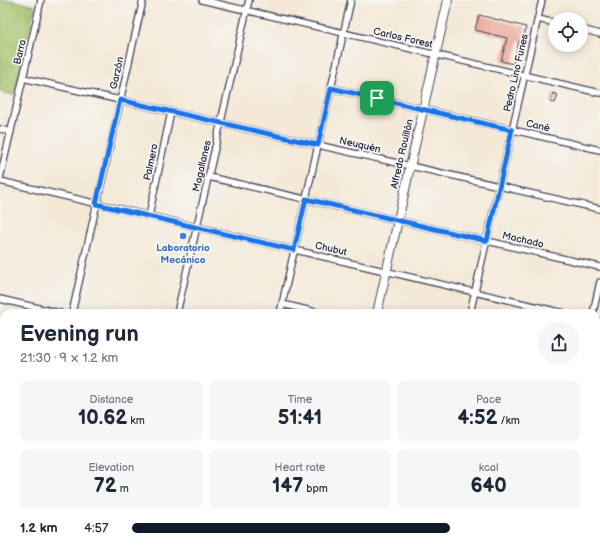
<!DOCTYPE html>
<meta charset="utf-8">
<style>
body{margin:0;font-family:"Balsamiq Sans",sans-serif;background:#f6f6f7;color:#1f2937;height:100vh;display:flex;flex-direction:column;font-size:15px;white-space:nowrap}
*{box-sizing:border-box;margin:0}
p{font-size:13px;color:#747a83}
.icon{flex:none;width:22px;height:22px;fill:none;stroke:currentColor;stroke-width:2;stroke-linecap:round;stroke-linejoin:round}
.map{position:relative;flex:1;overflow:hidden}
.sheet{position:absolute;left:0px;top:309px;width:600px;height:242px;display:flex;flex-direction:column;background:#fff;border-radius:12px 12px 0 0;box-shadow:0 2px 10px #0003}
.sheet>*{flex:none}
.tools{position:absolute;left:548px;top:12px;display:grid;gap:8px}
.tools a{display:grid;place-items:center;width:40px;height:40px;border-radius:50%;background:#fff;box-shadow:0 2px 10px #0003;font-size:20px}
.pin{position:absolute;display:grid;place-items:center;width:34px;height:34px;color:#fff;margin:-17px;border-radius:8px;box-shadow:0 2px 6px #0006}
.round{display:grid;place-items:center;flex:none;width:42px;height:42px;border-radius:21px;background:#f6f6f7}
.summary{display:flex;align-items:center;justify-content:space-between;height:68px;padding:0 20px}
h1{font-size:22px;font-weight:800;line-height:30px}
.figures{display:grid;grid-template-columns:repeat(3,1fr);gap:6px;height:68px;padding:4px 20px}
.figures div{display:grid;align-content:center;border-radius:8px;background:#f6f6f7;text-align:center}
.figures b{font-size:20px;font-weight:800}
.figures small{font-size:11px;font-weight:400}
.figures p{font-size:11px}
ul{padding:0 20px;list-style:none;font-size:13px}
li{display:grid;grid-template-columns:64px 48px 1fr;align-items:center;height:30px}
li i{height:10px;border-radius:5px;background:#111827}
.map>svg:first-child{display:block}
.pitch{fill:#a2c169;stroke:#627252}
.building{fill:#e79887}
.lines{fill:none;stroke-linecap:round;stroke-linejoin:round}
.street-casing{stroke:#424052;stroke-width:8}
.secondary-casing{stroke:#424052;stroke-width:10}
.primary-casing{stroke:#424052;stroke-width:10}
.street{stroke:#fff;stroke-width:5.5}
.secondary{stroke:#fff;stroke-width:8}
.primary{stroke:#fff;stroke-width:8}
.route-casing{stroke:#fff;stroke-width:8}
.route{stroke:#1a73e8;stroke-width:5}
.shop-dot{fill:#3f7fe0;stroke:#f6f6f2;stroke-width:1.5}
.labels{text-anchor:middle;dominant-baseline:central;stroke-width:3.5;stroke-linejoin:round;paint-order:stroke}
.street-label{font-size:10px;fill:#22223b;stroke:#f6f6f2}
.shop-label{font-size:10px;font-weight:bold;fill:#366cbe;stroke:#f6f6f2}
</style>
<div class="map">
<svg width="600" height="551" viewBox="0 0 600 551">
<rect width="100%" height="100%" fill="#f6f6f2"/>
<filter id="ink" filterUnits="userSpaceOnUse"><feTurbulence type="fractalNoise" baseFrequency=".025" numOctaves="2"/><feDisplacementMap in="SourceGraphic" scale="8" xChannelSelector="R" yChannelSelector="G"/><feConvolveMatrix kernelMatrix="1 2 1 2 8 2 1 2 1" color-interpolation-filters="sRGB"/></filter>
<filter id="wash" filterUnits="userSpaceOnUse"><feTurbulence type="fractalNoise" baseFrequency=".012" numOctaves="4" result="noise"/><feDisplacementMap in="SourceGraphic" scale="16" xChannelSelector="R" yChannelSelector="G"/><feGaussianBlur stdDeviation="0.9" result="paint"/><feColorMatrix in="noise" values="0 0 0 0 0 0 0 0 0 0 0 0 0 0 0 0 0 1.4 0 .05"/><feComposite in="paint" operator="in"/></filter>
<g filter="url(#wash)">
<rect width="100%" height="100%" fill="#f4e9d7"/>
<!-- pitch -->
<polygon class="pitch" points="0,0 11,0 35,6 14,95 0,92"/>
<g id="blocks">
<!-- building -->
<g class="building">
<polygon points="479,15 526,27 523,42 519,41 513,64 501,61 507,38 475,30"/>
<polygon points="553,93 558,95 555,103 550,102"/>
<polygon points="0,384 4,385 4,410 0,409"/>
</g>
</g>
</g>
<g filter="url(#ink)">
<use href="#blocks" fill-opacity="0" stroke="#424052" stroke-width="1"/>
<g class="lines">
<!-- street casing -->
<g class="street-casing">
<g id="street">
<polyline points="202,0 600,93"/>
<polyline points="538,19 555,23"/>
<polyline points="581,29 600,34"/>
<polyline points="23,78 600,209"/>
<polyline points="331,88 600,150"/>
<polyline points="0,129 11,132"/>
<polyline points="209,177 600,267"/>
<polyline points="0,178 41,0"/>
<polyline points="0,181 564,313"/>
<polyline points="149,216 171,112"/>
<polyline points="0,299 60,313"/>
<polyline points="282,304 320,313"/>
<polyline points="72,313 143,0"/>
<polyline points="177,313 249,0"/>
<polyline points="280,313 351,0"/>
<polyline points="470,313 542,0"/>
<polyline points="593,313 600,282"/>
<polyline points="596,321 600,322"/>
<polyline points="0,375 4,376"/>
<polyline points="596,377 600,378"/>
<polyline points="596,436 600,437"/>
<polyline points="596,515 600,516"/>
<polyline points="17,551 18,547"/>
<polyline points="124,551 125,547"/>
<polyline points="416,551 416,547"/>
<polyline points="537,551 538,547"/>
</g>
</g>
<!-- secondary casing -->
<g class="secondary-casing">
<g id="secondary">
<polyline points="377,313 448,0"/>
<polyline points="322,551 323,547"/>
</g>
</g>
<!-- primary casing -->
<g class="primary-casing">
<g id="primary">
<polyline points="0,492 4,493"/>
<polyline points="0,502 4,503"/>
<polyline points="191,547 209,551"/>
<polyline points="236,547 253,551"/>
</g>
</g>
<!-- street -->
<use href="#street" class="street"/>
<!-- secondary -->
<use href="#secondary" class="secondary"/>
<!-- primary -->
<use href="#primary" class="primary"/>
</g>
</g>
<g class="lines" filter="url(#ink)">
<!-- route casing -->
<g class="route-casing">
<polygon id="route" points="331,88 512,130 487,241 306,199 294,250 96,204 120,100 318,145"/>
</g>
<!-- route -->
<use href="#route" class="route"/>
</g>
<!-- markers -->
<circle class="shop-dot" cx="183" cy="236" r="4"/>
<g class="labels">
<!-- street labels -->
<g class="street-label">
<text transform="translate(403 38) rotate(13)">Carlos Forest</text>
<text transform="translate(20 52) rotate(-77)">Barra</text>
<text transform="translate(117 73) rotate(-77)">Garzón</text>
<text transform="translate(516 73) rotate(-77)">Pedro Lino Funes</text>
<text transform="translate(538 126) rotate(13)">Cané</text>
<text transform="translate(360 145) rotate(13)">Neuquén</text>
<text transform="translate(402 154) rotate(-77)">Alfredo Rouillón</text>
<text transform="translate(151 162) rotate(-78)">Palmero</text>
<text transform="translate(202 166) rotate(-77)">Magallanes</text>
<text transform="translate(523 240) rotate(13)">Machado</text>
<text transform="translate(331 249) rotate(13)">Chubut</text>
</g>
<!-- shop labels -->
<g class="shop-label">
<text x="183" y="248">Laboratorio<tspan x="183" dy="12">Mecánico</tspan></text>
</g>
</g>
</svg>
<div class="tools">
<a><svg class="icon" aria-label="locate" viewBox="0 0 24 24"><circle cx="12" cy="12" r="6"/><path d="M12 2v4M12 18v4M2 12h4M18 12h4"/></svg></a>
</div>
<div class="pin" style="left:377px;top:98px;background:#1e9e55"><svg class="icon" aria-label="arrive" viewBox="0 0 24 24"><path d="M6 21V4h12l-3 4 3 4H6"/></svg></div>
<section class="sheet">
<div class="summary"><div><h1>Evening run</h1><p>21:30 · 9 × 1.2 km</p></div><a class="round"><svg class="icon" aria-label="share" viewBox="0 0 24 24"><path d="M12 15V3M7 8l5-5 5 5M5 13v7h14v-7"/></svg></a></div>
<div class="figures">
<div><p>Distance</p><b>10.62<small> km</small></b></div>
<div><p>Time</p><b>51:41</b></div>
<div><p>Pace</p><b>4:52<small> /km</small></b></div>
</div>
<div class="figures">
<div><p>Elevation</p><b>72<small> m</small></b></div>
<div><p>Heart rate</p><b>147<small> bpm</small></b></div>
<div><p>kcal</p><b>640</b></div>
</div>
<ul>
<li><b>1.2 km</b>4:57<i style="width:71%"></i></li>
</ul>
</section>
</div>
